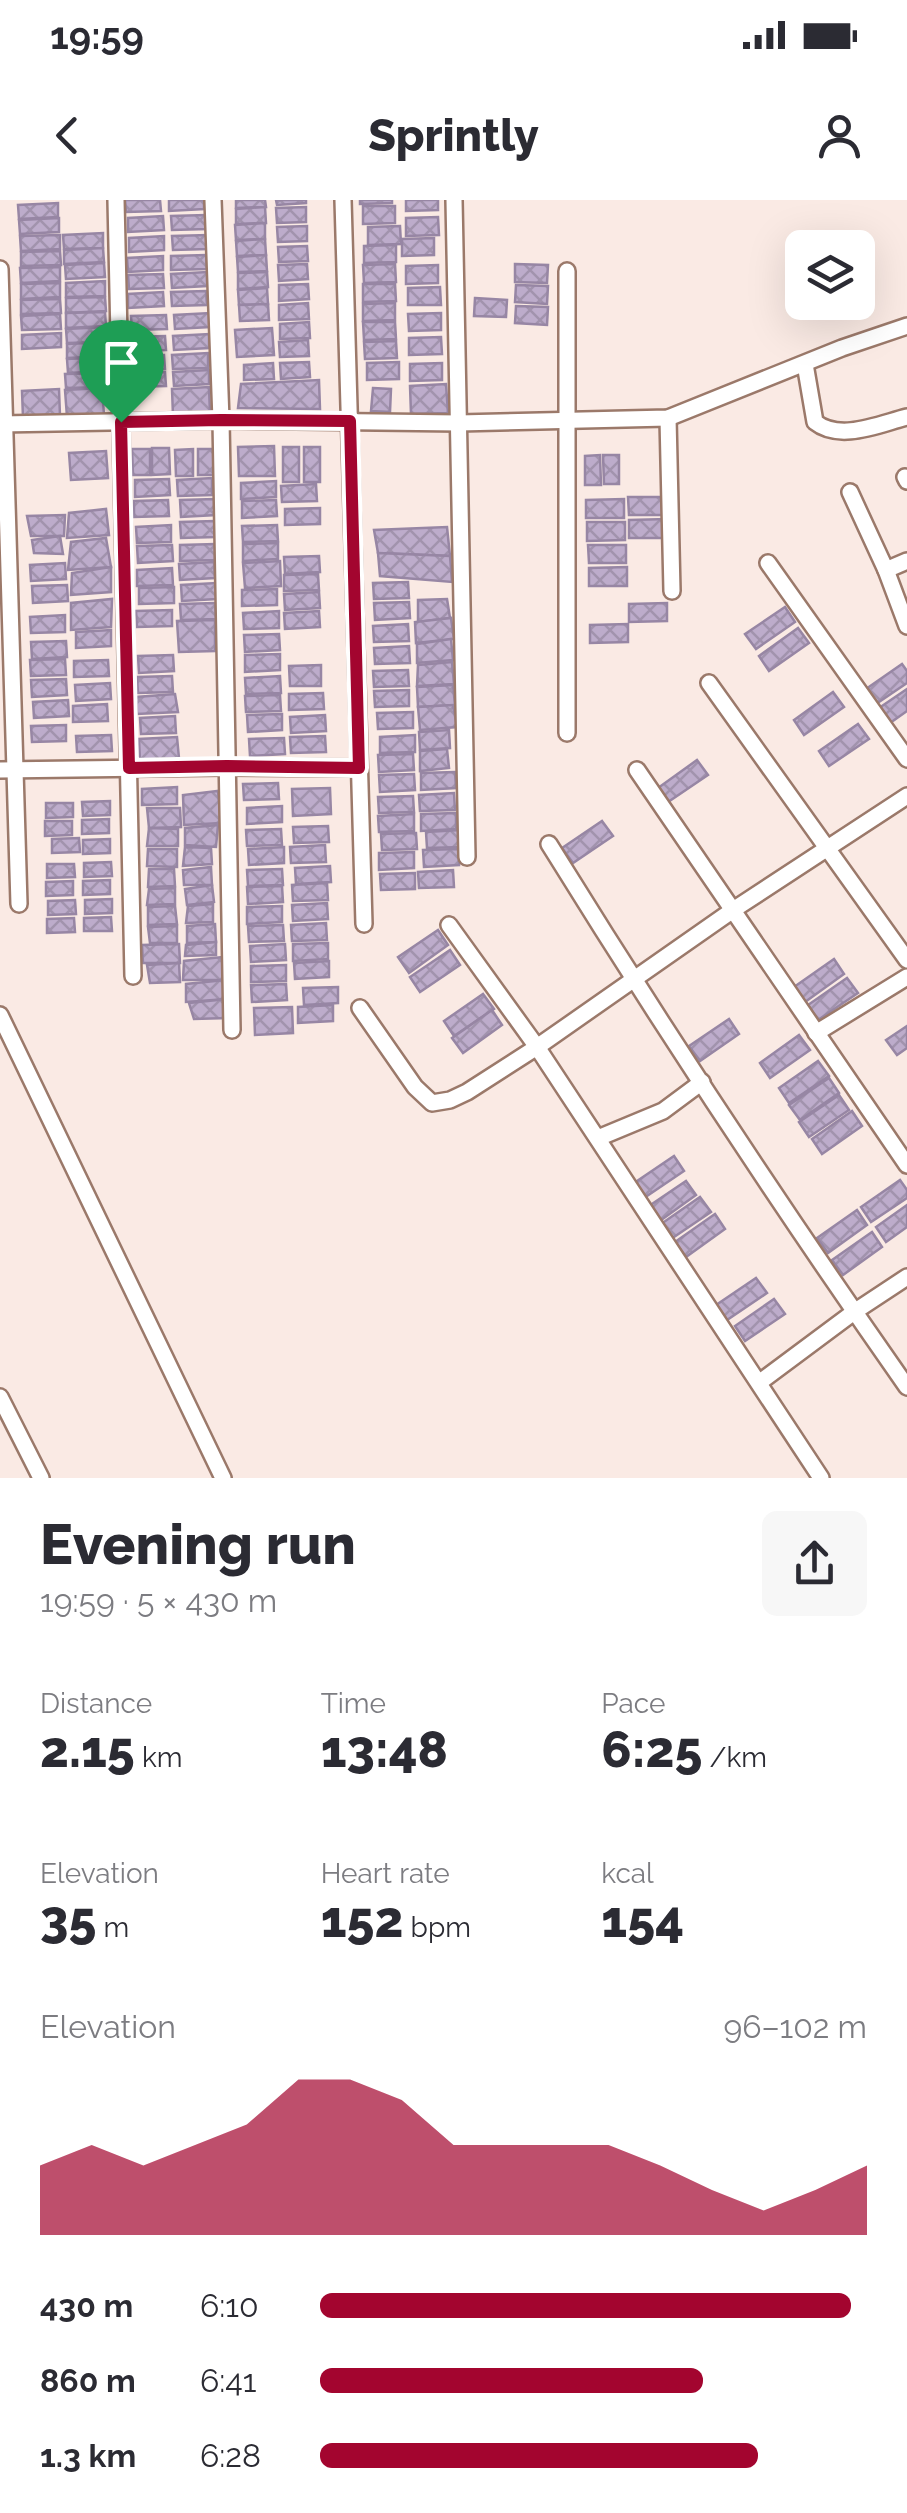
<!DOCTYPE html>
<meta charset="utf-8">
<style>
body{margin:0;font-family:Raleway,sans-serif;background:#f7f7f7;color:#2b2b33;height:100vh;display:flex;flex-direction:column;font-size:38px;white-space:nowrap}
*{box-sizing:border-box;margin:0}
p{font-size:32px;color:#7c7c81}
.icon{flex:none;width:55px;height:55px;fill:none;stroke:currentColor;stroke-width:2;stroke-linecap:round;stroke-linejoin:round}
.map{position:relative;height:1278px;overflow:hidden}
.sheet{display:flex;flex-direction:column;background:#fff;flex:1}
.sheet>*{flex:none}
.buttons{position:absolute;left:785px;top:30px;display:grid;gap:20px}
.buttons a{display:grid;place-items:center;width:90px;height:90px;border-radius:15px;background:#fff;box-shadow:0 10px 40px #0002;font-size:50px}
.pin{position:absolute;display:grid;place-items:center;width:85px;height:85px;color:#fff;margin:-102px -42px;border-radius:50% 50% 50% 0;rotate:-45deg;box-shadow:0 0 10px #0007}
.pin .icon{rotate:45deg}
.round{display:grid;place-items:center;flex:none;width:105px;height:105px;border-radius:15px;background:#f7f7f7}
.headline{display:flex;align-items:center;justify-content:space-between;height:170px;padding:0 40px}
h1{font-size:55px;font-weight:800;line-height:75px}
.figures{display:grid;grid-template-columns:repeat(3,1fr);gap:15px;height:170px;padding:10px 40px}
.figures div{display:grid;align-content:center}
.figures b{font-size:50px;font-weight:800}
.figures small{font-size:28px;font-weight:400}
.figures p{font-size:28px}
.chart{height:280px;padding:20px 40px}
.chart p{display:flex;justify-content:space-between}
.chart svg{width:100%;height:180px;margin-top:10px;fill:#a3052f;opacity:.7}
ul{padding:0 40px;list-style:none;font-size:32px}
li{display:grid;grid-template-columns:160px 120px 1fr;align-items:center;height:75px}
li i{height:25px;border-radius:12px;background:#a3052f}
.status{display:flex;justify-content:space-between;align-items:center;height:70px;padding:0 50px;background:#fff;direction:ltr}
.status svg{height:28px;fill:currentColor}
header{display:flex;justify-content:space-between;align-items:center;height:130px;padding:0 40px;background:#fff;font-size:45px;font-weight:800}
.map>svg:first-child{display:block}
.building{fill:url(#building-cross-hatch);stroke:#9786a4;stroke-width:2.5}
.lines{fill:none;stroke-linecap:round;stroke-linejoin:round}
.street-casing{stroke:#9b796a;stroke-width:20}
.street{stroke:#fff;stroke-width:15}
.route-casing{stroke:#fff;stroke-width:20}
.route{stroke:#a3052f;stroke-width:12}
</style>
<div class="status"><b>19:59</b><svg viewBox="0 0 49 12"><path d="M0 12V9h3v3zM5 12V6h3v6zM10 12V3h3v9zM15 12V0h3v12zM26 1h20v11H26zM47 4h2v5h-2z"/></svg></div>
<header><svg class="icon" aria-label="back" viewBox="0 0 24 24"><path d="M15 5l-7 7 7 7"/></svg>Sprintly<svg class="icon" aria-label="person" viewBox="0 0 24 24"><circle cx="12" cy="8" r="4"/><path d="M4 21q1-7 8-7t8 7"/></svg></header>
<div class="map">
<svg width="907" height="1278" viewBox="0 0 907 1278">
<defs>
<pattern id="building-cross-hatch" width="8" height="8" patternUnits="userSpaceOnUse" patternTransform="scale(2.5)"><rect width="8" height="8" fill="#bdaccb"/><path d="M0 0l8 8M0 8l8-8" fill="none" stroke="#a293ad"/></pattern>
</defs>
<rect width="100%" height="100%" fill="#faeae4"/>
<!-- building -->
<g class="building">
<polygon points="125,0 160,0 161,11 126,12"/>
<polygon points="169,0 204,0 204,9 169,11"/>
<polygon points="236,0 265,0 266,7 236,8"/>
<polygon points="276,0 306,0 306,3 277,5"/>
<polygon points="360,0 392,0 392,3 360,4"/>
<polygon points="406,0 438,0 438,10 406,11"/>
<polygon points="58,3 58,17 19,19 18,5"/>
<polygon points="363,6 395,6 395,23 363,24"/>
<polygon points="265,7 266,23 236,24 236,9"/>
<polygon points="306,7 306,22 277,23 276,8"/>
<polygon points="206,15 207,29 172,30 171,16"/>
<polygon points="163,16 164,30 128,32 128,18"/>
<polygon points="438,17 439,35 406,36 406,18"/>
<polygon points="59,18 59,32 20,34 19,20"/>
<polygon points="265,23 265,39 236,40 235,25"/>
<polygon points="307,26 307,41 278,42 277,27"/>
<polygon points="400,26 401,44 368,45 368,27"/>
<polygon points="103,33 103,48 64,49 63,35"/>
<polygon points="60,35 60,49 21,51 20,36"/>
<polygon points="208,35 208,49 173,50 172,36"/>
<polygon points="164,36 164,50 129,52 129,38"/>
<polygon points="434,38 434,55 402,56 402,39"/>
<polygon points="265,39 266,55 237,56 236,41"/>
<polygon points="396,45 396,62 364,63 364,46"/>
<polygon points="307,46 308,61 279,62 278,47"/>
<polygon points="103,48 104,62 64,64 64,50"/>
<polygon points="60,51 61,65 21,66 21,52"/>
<polygon points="206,55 207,69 171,70 171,56"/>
<polygon points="266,55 267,71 238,72 237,57"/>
<polygon points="163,56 163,70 128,72 127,58"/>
<polygon points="104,63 105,77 66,79 65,65"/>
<polygon points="307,64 308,79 279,81 278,65"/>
<polygon points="395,64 396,82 364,83 363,65"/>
<polygon points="515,64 548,65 547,83 515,82"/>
<polygon points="438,65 438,83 406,84 406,66"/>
<polygon points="60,67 60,81 21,83 20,68"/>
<polygon points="207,72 207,86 172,88 171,74"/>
<polygon points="267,72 268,87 238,89 238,73"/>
<polygon points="163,74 164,88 129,89 128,75"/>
<polygon points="105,81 105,96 66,97 66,83"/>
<polygon points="60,83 60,97 21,99 21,84"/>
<polygon points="308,84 309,99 279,101 279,85"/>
<polygon points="363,84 395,84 396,101 363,102"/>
<polygon points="516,85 548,86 547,104 515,102"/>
<polygon points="440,87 441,105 408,105 408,88"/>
<polygon points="267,88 268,104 239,105 238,90"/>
<polygon points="206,91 207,105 172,106 171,92"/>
<polygon points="163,92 164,106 128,108 128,94"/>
<polygon points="105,97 106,111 66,113 66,98"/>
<polygon points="475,98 507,100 506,117 474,116"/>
<polygon points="60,99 61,113 21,114 21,100"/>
<polygon points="308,103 309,119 279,120 279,105"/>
<polygon points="395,103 395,120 363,121 363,104"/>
<polygon points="268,104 269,120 240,121 239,105"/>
<polygon points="516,106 548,107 547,125 515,123"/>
<polygon points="105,112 106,126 66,128 66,113"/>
<polygon points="210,113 210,127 175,129 174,115"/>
<polygon points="441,113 441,130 409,131 408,114"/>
<polygon points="60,114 61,129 22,130 21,116"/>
<polygon points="166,115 167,129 132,130 131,116"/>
<polygon points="309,122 310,138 280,139 280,124"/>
<polygon points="363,122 395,122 396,139 364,140"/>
<polygon points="106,127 106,142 67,143 66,129"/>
<polygon points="272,128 274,155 237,157 235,130"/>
<polygon points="61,133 61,147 22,149 22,135"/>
<polygon points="209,134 209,148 174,150 173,136"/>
<polygon points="165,136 166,150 131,151 130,137"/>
<polygon points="441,137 442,154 409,155 409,138"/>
<polygon points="308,140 309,156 280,157 279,142"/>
<polygon points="396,141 397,158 365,159 364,142"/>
<polygon points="106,142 107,156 67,158 67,144"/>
<polygon points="208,153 208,168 173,169 172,155"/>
<polygon points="164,155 165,169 130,171 129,156"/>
<polygon points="106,157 107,171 68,173 67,159"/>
<polygon points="309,162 310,177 281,179 280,163"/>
<polygon points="399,162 399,179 367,180 367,163"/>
<polygon points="273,163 274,179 244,180 244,165"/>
<polygon points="442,163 442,180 410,181 410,164"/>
<polygon points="209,170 209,184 174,186 173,172"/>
<polygon points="165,172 166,186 130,187 130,173"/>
<polygon points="105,173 105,187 66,188 65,174"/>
<polygon points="319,180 320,209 238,208 241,184"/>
<polygon points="446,184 448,213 411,214 410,186"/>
<polygon points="209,187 210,214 173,216 172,189"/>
<polygon points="102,188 104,215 67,217 65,190"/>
<polygon points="373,188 391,189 390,212 371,211"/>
<polygon points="59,189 60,216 23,218 22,191"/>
<polygon points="274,246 275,276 239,276 238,247"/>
<rect x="283" y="247" width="16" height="35"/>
<rect x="304" y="247" width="16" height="35"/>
<polygon points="152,248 169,248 170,274 152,275"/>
<polygon points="132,249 150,249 150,275 133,275"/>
<polygon points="193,249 193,276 176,276 175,250"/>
<polygon points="198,249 215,249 216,275 198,275"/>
<polygon points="106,251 108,278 71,280 69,253"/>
<polygon points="600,255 601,285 585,285 585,256"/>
<polygon points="603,255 619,255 619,284 604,284"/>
<polygon points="212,278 212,295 178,296 177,280"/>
<polygon points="169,279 170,295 135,297 135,280"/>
<polygon points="276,281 276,297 241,299 241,283"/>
<polygon points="316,284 317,301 282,302 281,286"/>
<polygon points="628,297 666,297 666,315 629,315"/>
<polygon points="215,299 216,315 181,317 180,300"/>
<polygon points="624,299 624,318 586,318 586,300"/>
<polygon points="168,300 169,316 134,317 134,301"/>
<polygon points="276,300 277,316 242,318 242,301"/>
<polygon points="320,308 320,324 285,325 285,309"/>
<polygon points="106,309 109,335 67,338 69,313"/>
<polygon points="65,315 64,336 31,336 27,316"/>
<polygon points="667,319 667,338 629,338 629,320"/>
<polygon points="215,321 216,337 181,338 180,322"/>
<polygon points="587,322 625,322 625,340 587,341"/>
<polygon points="171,325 171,342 137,343 136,327"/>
<polygon points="277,325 278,341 243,342 242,326"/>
<polygon points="447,327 450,356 378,353 374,330"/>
<polygon points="60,336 63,354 34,353 32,340"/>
<polygon points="106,338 111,367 68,370 71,342"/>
<polygon points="278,343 278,359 243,361 243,344"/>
<polygon points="215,344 215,360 180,361 180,345"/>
<polygon points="172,345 173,361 138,363 137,346"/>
<polygon points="588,345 626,345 626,363 589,363"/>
<polygon points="378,353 450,356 452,382 380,376"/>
<polygon points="319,356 320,372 285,374 284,357"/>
<polygon points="280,361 281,386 245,388 243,363"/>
<polygon points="214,362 215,378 180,380 179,364"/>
<polygon points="65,363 66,379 31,381 30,365"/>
<polygon points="111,367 111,392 71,395 72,373"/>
<polygon points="627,367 627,386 589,386 589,368"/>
<polygon points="172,368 173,385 137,386 137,370"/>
<polygon points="318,374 319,390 284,391 284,375"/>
<polygon points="408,382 409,398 374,399 373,383"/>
<polygon points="216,383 217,399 182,401 181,385"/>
<polygon points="67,385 68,401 33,403 32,386"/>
<polygon points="174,387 174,403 139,404 139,388"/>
<polygon points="277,389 277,405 242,406 242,390"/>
<polygon points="319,392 320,408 285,410 284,394"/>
<polygon points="112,399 111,427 71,430 71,403"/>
<polygon points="447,399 450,418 418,422 418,400"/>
<polygon points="409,402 410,418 375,420 374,403"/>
<polygon points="215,403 216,419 181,420 180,404"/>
<polygon points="667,403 667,421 629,422 629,404"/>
<polygon points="785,407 795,422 756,449 745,434"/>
<polygon points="172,410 172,426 137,427 136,411"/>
<polygon points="279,411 279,428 244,429 243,413"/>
<polygon points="319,411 320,427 285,429 284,413"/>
<polygon points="65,415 65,432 31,433 30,417"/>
<polygon points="451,418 454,439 416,443 415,422"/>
<polygon points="215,420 215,451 179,452 177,421"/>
<polygon points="408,424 409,441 374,442 373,426"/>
<polygon points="628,424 628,442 590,443 590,425"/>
<polygon points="798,428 809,443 769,471 759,456"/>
<polygon points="111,430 111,446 76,448 76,432"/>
<polygon points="279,434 280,450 245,452 244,435"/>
<polygon points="451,439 453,460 417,463 417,444"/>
<polygon points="66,441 67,457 32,459 31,442"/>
<polygon points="409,446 410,463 375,464 374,448"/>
<polygon points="280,454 280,470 245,472 245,455"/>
<polygon points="173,455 174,471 139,473 138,456"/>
<polygon points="65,459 66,475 31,476 30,460"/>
<polygon points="108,460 109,476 74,477 74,461"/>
<polygon points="452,462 454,484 417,486 418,465"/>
<polygon points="902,464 907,471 907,483 873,506 863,491"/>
<polygon points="321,465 321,486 290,486 289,466"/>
<polygon points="408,470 409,486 374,487 373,471"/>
<polygon points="172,476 173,492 138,493 137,477"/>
<polygon points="280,476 281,493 246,494 245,478"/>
<polygon points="66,479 67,495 32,497 31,480"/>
<polygon points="110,483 111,499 76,501 75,485"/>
<polygon points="453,485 455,505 418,507 417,487"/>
<polygon points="907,489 907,511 890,523 879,508"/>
<polygon points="409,490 409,506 375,507 374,491"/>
<polygon points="833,492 844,507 804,535 794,520"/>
<polygon points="323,493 324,509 289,510 289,494"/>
<polygon points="175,494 178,512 137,514 136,497"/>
<polygon points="280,495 281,511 246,512 245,496"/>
<polygon points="68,500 69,516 34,518 33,502"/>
<polygon points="107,504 108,521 73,522 73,506"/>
<polygon points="453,505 457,527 420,530 418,507"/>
<polygon points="413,512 413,528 378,529 377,513"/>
<polygon points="282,514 282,530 248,532 247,515"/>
<polygon points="325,515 326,531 291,533 290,517"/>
<polygon points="175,516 176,533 141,534 140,518"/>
<polygon points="858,524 869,539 829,566 819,551"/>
<polygon points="66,525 66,541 32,542 31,526"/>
<polygon points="449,530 450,548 420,550 419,532"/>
<polygon points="111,535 112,551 77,552 76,536"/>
<polygon points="415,535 415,552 380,553 380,537"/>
<polygon points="325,536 326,552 291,553 290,537"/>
<polygon points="177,537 179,558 140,561 139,539"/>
<polygon points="284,538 285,554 250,556 249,539"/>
<polygon points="447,549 449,568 420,571 420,551"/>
<polygon points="413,554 414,570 379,572 378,555"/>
<polygon points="697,560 708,575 668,602 658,588"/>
<polygon points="455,572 456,588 421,590 421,573"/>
<polygon points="414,574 415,590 380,592 379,575"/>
<polygon points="278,583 279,599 244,600 243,584"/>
<polygon points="177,587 177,604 142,605 142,589"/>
<polygon points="330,588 331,614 293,616 292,589"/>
<polygon points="218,591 221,623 184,625 183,595"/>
<polygon points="454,593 455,610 420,611 419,595"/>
<polygon points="413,596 414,612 379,613 378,597"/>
<polygon points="110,601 110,615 83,616 82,602"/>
<polygon points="46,603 73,603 73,617 46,618"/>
<polygon points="282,606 282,622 247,624 247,608"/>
<polygon points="147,608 180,608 181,627 149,628"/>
<polygon points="456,613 456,629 421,631 421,614"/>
<polygon points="414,614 414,631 379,632 378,616"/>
<polygon points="109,619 109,633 82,634 82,620"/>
<polygon points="45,621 72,621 72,635 45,636"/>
<polygon points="602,621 613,636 573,663 562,648"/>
<polygon points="218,625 216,647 185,645 185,628"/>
<polygon points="328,626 329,642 294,643 293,627"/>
<polygon points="149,628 178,629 178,646 147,646"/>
<polygon points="281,629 282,645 247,646 246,630"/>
<polygon points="461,630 462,647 427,648 426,632"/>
<polygon points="416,633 417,649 382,650 381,634"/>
<polygon points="79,638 80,652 52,653 52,639"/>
<polygon points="110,639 110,653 83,654 83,640"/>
<polygon points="325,645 326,662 291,663 290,647"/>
<polygon points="185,647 211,648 212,664 183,666"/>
<polygon points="284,647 284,663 249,665 248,649"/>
<polygon points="148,649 177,649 177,667 147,666"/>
<polygon points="459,649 459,665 424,667 423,650"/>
<polygon points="414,652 414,668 379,670 379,653"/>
<polygon points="111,662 112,676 84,677 84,663"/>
<polygon points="47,664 74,664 75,677 47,678"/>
<polygon points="330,666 331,682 296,684 295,668"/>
<polygon points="211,667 212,685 184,685 183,670"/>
<polygon points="149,669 174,669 175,686 148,687"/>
<polygon points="282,669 283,685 248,686 247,670"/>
<polygon points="453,670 454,687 419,688 418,672"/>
<polygon points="415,673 415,689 381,690 380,674"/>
<polygon points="110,680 110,694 83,695 83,681"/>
<polygon points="73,681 73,695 46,696 46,682"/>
<polygon points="327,683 328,700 293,701 292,685"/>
<polygon points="212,685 214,702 187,705 185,689"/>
<polygon points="282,686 283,702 248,704 247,687"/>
<polygon points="175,688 175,704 147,705 149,689"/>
<polygon points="112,699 112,713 85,714 85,700"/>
<polygon points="75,700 76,714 48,715 48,701"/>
<polygon points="327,703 328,719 293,721 292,705"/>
<polygon points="213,704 213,722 186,723 188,706"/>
<polygon points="175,706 177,724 148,725 148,707"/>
<polygon points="282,706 282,722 247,724 247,707"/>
<polygon points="111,717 112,731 84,731 84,718"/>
<polygon points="74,718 75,732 47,733 47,719"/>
<polygon points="326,723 327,740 292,741 291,725"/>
<polygon points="215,724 216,742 187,743 187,726"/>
<polygon points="283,725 284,741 249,742 248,726"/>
<polygon points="177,726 177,743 150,743 148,727"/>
<polygon points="438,730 448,745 409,773 398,757"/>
<polygon points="216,742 216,755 185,756 186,745"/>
<polygon points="328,743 328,759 293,761 293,744"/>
<polygon points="179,744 180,763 143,763 142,745"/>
<polygon points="285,744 286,760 251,762 250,746"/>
<polygon points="450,750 460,765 420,792 410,777"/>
<polygon points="222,757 225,780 183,780 184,761"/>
<polygon points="834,759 844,774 805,802 794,787"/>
<polygon points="329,761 329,777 295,779 294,763"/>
<polygon points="179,763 180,782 150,783 147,765"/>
<polygon points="286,765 286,781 251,782 251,766"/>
<polygon points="847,778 858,793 818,820 808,805"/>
<polygon points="225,780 227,799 186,802 186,784"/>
<polygon points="286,784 287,800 252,802 251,785"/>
<polygon points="338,787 338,803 304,805 303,788"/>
<polygon points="483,794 494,809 454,836 444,821"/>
<polygon points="227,799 228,818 194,819 189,803"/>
<polygon points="333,805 333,821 298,823 298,807"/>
<polygon points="292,807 293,833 255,835 254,808"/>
<polygon points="492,810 502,825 463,853 452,838"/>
<polygon points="729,819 739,834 700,861 689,846"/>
<polygon points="907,826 907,848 897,855 886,840"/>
<polygon points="799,835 810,850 770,878 760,863"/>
<polygon points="818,861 829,876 789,903 779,888"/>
<polygon points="829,878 839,893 800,920 789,905"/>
<polygon points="839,895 849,910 809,937 799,922"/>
<polygon points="852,911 862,926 822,954 812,939"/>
<polygon points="674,956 684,971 644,998 634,983"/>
<polygon points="900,980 907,990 907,998 871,1022 861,1007"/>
<polygon points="686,981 696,995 657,1023 646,1008"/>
<polygon points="700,997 711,1012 671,1039 661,1024"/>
<polygon points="907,1005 907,1027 886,1042 876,1027"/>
<polygon points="857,1010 867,1025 828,1053 817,1038"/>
<polygon points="715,1014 725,1029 686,1057 675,1042"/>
<polygon points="872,1032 882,1047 843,1075 832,1060"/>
<polygon points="756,1078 767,1093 727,1120 716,1105"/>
<polygon points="774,1099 785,1114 745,1141 735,1126"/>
</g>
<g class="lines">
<!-- street casing -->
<g class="street-casing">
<g id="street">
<polyline points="116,0 133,776"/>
<polyline points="213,0 221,220 232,830"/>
<polyline points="343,0 364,724"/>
<polyline points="454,0 467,657"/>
<polyline points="0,69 19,704"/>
<path d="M805,164L815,222C840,242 879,224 907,217"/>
<polyline points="668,218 672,391"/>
<polyline points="0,224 221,220 459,223 668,218 842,148 907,126"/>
<polyline points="905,277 907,281"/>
<polyline points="850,292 886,370 907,426"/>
<polyline points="768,363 907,559"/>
<polyline points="886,370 907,361"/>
<polyline points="709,483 907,760"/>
<polyline points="567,533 567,71"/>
<polyline points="0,570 227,567 359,568"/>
<polyline points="637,570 907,965"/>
<path d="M549,644C663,828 783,1010 907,1187"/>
<polyline points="449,725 537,847 821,1278"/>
<polyline points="360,808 415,887 432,903 450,900 467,892 537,847 733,710 907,596"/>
<polyline points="0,815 223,1278"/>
<polyline points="816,833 907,777"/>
<polyline points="598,938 663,911 702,882"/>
<polyline points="760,1182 854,1112 907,1077"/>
<polyline points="0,1197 41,1278"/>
</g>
</g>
<!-- street -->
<use href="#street" class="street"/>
</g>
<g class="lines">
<!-- route casing -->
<g class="route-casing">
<polygon id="route" points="221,220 350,221 359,568 227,566 129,568 121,222"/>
</g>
<!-- route -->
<use href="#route" class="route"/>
</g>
</svg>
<div class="buttons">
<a><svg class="icon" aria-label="layers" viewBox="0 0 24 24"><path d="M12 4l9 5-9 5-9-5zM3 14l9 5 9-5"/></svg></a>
</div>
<div class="pin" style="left:121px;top:222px;background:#1e9e55"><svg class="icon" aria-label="arrive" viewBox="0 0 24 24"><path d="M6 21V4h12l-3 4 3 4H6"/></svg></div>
</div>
<section class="sheet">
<div class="headline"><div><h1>Evening run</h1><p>19:59 · 5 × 430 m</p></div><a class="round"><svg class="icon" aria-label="share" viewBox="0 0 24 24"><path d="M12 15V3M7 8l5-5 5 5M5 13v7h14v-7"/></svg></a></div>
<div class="figures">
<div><p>Distance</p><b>2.15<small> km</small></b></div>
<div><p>Time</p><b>13:48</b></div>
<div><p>Pace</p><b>6:25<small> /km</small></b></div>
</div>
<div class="figures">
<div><p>Elevation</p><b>35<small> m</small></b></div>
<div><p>Heart rate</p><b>152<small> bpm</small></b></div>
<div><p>kcal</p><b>154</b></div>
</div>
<div class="chart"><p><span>Elevation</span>96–102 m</p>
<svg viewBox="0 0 160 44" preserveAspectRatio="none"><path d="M0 44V27L10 22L20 27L30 22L40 17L50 6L60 6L70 11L80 22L90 22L100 22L110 22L120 27L130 33L140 38L150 33L160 27V44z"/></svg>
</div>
<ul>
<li><b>430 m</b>6:10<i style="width:97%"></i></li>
<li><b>860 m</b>6:41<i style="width:70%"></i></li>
<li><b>1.3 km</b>6:28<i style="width:80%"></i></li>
</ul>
</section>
